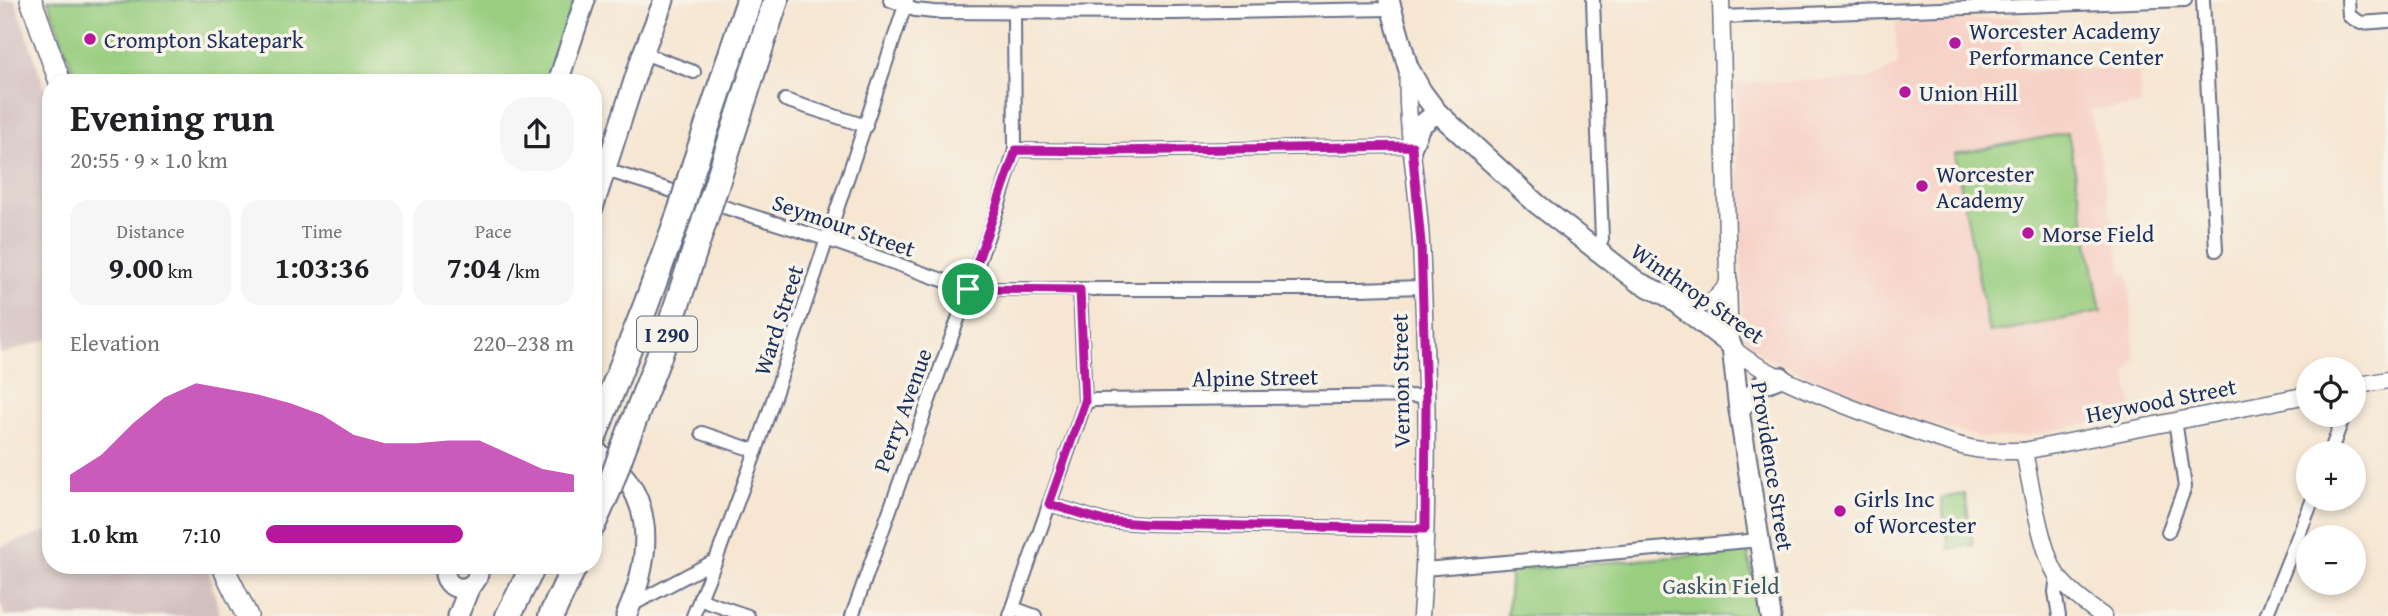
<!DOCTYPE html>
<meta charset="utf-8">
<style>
body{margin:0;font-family:"Gentium Book Plus",serif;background:#f6f6f6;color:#202124;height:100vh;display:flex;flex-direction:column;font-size:26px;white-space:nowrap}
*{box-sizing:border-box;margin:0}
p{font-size:23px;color:#757577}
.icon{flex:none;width:38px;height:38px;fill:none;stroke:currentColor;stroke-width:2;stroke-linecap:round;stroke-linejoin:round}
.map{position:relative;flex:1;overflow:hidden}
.drawer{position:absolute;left:42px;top:74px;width:560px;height:500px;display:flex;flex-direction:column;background:#fff;border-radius:28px;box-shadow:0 4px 10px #0003}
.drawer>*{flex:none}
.buttons{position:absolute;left:2296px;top:357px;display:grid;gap:14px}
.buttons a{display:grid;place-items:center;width:70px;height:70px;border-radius:50%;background:#fff;box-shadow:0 4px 10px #0003;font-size:35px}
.pin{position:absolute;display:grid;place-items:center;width:60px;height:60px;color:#fff;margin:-30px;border:4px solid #fff;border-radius:50%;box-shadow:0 2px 7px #0007}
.round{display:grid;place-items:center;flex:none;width:74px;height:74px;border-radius:28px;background:#f6f6f6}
.overview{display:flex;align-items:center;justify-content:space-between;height:119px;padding:0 28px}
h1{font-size:38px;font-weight:700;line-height:52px}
.metrics{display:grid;grid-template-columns:repeat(3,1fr);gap:10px;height:119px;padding:7px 28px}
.metrics div{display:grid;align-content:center;border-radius:18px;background:#f6f6f6;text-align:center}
.metrics b{font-size:30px;font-weight:700}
.metrics small{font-size:19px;font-weight:400}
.metrics p{font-size:19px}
.chart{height:196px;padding:14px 28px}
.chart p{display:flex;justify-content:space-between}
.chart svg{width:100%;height:126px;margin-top:7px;fill:#b5179e;opacity:.7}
ul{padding:0 28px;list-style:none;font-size:23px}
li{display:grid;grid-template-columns:112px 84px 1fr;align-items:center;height:52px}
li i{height:18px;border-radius:9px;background:#b5179e}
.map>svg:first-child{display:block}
.built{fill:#f7d1c6}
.industrial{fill:#d2bfbf}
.green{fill:#99ce80;stroke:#5a7e6f;stroke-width:2}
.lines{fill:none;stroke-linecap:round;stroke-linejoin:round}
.minor-casing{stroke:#686f87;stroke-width:16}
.tertiary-casing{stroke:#686f87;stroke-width:19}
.secondary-casing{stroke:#686f87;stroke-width:23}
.primary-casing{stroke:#686f87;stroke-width:24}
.motorway-casing{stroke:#686f87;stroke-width:28}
.minor{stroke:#fff;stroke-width:12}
.tertiary{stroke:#fff;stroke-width:16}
.secondary{stroke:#fff;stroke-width:19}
.primary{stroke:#fff;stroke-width:21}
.motorway{stroke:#fff;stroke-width:24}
.motorway-bridge-casing{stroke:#686f87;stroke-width:28;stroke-linecap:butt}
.motorway-bridge{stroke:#fff;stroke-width:24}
.route-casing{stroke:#fff;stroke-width:14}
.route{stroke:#b5179e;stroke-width:9}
.poi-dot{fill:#b5179e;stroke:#f7f3e8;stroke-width:2.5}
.labels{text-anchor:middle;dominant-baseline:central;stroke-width:7;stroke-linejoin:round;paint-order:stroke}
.shield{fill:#f7f3e8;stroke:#5d6a87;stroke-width:2}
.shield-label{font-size:21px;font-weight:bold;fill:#1b2f5e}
.poi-label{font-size:23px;fill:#1b2f5e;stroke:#f7f3e8;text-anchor:start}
.street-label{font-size:23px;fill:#1b2f5e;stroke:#f7f3e8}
.park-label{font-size:23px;fill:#3a5766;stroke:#f7f3e8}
</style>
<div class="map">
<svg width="2388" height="616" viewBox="0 0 2388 616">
<rect width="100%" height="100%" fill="#f7f3e8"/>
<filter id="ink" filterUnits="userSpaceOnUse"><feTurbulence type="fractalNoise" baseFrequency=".0143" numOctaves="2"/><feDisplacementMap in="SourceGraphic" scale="14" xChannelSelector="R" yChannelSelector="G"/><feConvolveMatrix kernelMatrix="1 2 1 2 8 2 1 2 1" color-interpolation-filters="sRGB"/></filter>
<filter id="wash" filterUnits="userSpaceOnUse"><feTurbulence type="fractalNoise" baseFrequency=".00686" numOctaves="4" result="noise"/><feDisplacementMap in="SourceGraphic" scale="28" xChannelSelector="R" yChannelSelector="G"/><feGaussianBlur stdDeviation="1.57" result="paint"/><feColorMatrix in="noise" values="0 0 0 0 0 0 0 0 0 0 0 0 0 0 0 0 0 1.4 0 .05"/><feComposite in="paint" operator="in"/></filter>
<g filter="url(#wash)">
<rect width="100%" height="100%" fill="#f6e6d2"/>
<!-- built -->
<polygon class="built" points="2021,17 2023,71 2105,68 2105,54 2137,53 2141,106 2090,110 2122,272 2129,273 2135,361 2126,375 2134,415 2023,437 1981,438 1904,417 1762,356 1746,341 1742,328 1742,263 1734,83 1871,79 1898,65 1895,23"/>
<!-- industrial -->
<g class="industrial">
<polygon points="0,0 15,0 51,107 51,338 0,355"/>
<polygon points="51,530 51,565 207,565 220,616 5,616 0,601 0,547"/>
</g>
<!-- green -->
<g class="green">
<polygon points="48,0 575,0 560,39 547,82 77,82"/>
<polygon points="2068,133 2101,312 1989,333 1955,154"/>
<polygon points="1965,494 1973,545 1949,549 1941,498"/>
<polygon points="1748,551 1759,616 1507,616 1511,570"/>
</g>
</g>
<g filter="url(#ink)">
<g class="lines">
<!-- minor casing -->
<g class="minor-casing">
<g id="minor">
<polyline points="890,0 915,10 934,12 1173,13 1391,9"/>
<polyline points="1593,0 1602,239 1598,251"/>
<polyline points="2203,0 2216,250"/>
<polyline points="2348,0 2349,16 2361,23 2388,21"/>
<polyline points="1721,17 2185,0"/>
<polyline points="643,53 694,72"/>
<polyline points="785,100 866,126"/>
<polyline points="1015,150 1110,151 1412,146"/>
<polyline points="593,166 826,239 968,289 1359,289 1422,287"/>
<polyline points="1085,403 1093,400 1426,396"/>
<polyline points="702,433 756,451"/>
<polyline points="2330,453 2344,415"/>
<polyline points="1049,504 1104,521 1146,524 1425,529"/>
<polyline points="2168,532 2185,487 2175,420"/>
<polyline points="1424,569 1760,540"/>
<polyline points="2057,575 2055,592 2059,616"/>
<polyline points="700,597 707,602 748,616"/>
<polyline points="630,606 716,560"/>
<polyline points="1013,608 1035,616"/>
<polyline points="693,616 716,560 756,451 907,0"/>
<polyline points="852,616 997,210 1015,150 1014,13"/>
<polyline points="1010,616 1085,403 1080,290"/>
<polyline points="2266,616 2313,499"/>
</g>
</g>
<!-- tertiary casing -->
<g class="tertiary-casing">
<g id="tertiary">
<path d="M1721,0L1729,316C1730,325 1729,340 1734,348C1752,375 1932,440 1970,448C1988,452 2006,451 2024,451L2308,395"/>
<path d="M1408,67C1405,126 1418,184 1421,243C1427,367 1430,492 1421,616"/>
<path d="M1676,299C1704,309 1713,306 1729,282"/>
<polyline points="2354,386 2388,380"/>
<path d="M2024,451C2030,481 2042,555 2058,577C2070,592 2087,605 2103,616"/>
</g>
</g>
<!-- secondary casing -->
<g class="secondary-casing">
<g id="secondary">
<polyline points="1389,0 1408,67 1422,92 1437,112 1537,204 1638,282 1667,296 1732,346 1739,410 1771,616"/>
<polyline points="558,82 585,0"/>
<polyline points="1412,146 1420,126 1437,112"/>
<polyline points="593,208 643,53 664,0"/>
<polyline points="1739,410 1761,385 1781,377"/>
<path d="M593,450C658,488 653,556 626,616"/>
<path d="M445,565C440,596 483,596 478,565"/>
<polyline points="458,616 470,586"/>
</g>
</g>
<!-- primary casing -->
<g class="primary-casing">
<g id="primary">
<polyline points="31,0 60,82"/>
<polyline points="222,565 247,616"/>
</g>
</g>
<!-- motorway casing -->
<g class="motorway-casing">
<g id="motorway">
<polyline points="690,178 749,0"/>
<polyline points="716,186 776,0"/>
<polyline points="593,439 646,305 681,209"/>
<polyline points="623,449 665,341 706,216"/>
<polyline points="593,525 608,491"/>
<polyline points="508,616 534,565"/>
<polyline points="551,616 575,565"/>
</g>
</g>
<!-- minor -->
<use href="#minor" class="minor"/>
<!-- tertiary -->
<use href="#tertiary" class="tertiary"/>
<!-- secondary -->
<use href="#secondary" class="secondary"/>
<!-- primary -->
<use href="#primary" class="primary"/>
<!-- motorway -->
<use href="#motorway" class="motorway"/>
<!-- motorway-bridge casing -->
<g class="motorway-bridge-casing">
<g id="motorway-bridge">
<polyline points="681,209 690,178"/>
<polyline points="706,216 716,186"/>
<polyline points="608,491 623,449"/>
</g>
</g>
<!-- motorway-bridge -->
<use href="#motorway-bridge" class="motorway-bridge"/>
</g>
</g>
<g class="lines" filter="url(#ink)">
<!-- route casing -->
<g class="route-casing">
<polygon id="route" points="1412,146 1421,243 1426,401 1425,529 1146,524 1104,521 1049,504 1085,402 1080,290 968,289 1016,150 1110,151"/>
</g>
<!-- route -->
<use href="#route" class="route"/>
</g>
<!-- markers -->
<g class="poi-dot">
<circle cx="90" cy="39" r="7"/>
<circle cx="1955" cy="43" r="7"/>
<circle cx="1905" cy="92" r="7"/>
<circle cx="1922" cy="186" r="7"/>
<circle cx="2028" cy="233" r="7"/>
<circle cx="1840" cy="511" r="7"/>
</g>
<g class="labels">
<!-- shield labels -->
<rect class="shield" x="637" y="316.5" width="60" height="35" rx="5"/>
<g class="shield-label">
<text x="667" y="334">I 290</text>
</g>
<!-- poi labels -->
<g class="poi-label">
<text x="1969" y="30">Worcester Academy<tspan x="1969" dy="26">Performance Center</tspan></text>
<text x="104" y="39">Crompton Skatepark</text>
<text x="1919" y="92">Union Hill</text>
<text x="1936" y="173">Worcester<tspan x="1936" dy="26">Academy</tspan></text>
<text x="2042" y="233">Morse Field</text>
<text x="1854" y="498">Girls Inc<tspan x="1854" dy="26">of Worcester</tspan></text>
</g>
<!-- street labels -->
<g class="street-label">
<text transform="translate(844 225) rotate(19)">Seymour Street</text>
<text transform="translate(1698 293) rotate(35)">Winthrop Street</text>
<text transform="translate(778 320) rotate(-72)">Ward Street</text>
<text transform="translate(1255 377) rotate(-1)">Alpine Street</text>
<text transform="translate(1400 381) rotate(-91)">Vernon Street</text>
<text transform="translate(2161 400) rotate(-11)">Heywood Street</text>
<text transform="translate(902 410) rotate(-70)">Perry Avenue</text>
<text transform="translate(1773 466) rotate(81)">Providence Street</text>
</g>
<!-- park labels -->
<g class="park-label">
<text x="1721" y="585">Gaskin Field</text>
</g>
</g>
</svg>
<div class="buttons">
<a><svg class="icon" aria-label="locate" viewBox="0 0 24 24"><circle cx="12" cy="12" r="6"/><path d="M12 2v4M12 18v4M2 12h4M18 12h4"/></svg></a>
<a>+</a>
<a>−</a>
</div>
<div class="pin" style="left:968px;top:289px;background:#1e9e55"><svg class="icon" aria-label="arrive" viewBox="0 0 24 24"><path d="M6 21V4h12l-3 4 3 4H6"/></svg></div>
<section class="drawer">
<div class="overview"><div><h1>Evening run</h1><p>20:55 · 9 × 1.0 km</p></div><a class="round"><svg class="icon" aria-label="share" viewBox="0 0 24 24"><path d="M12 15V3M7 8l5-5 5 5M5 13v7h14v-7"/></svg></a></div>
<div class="metrics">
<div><p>Distance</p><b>9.00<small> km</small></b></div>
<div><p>Time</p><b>1:03:36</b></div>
<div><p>Pace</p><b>7:04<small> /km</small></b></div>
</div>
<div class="chart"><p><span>Elevation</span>220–238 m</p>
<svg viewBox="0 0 160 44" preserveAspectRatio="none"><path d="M0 44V38L10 31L20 20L30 11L40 6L50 8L60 10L70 13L80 17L90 24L100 27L110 27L120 26L130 26L140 31L150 36L160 38V44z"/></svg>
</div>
<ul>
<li><b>1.0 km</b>7:10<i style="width:64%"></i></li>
</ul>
</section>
</div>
